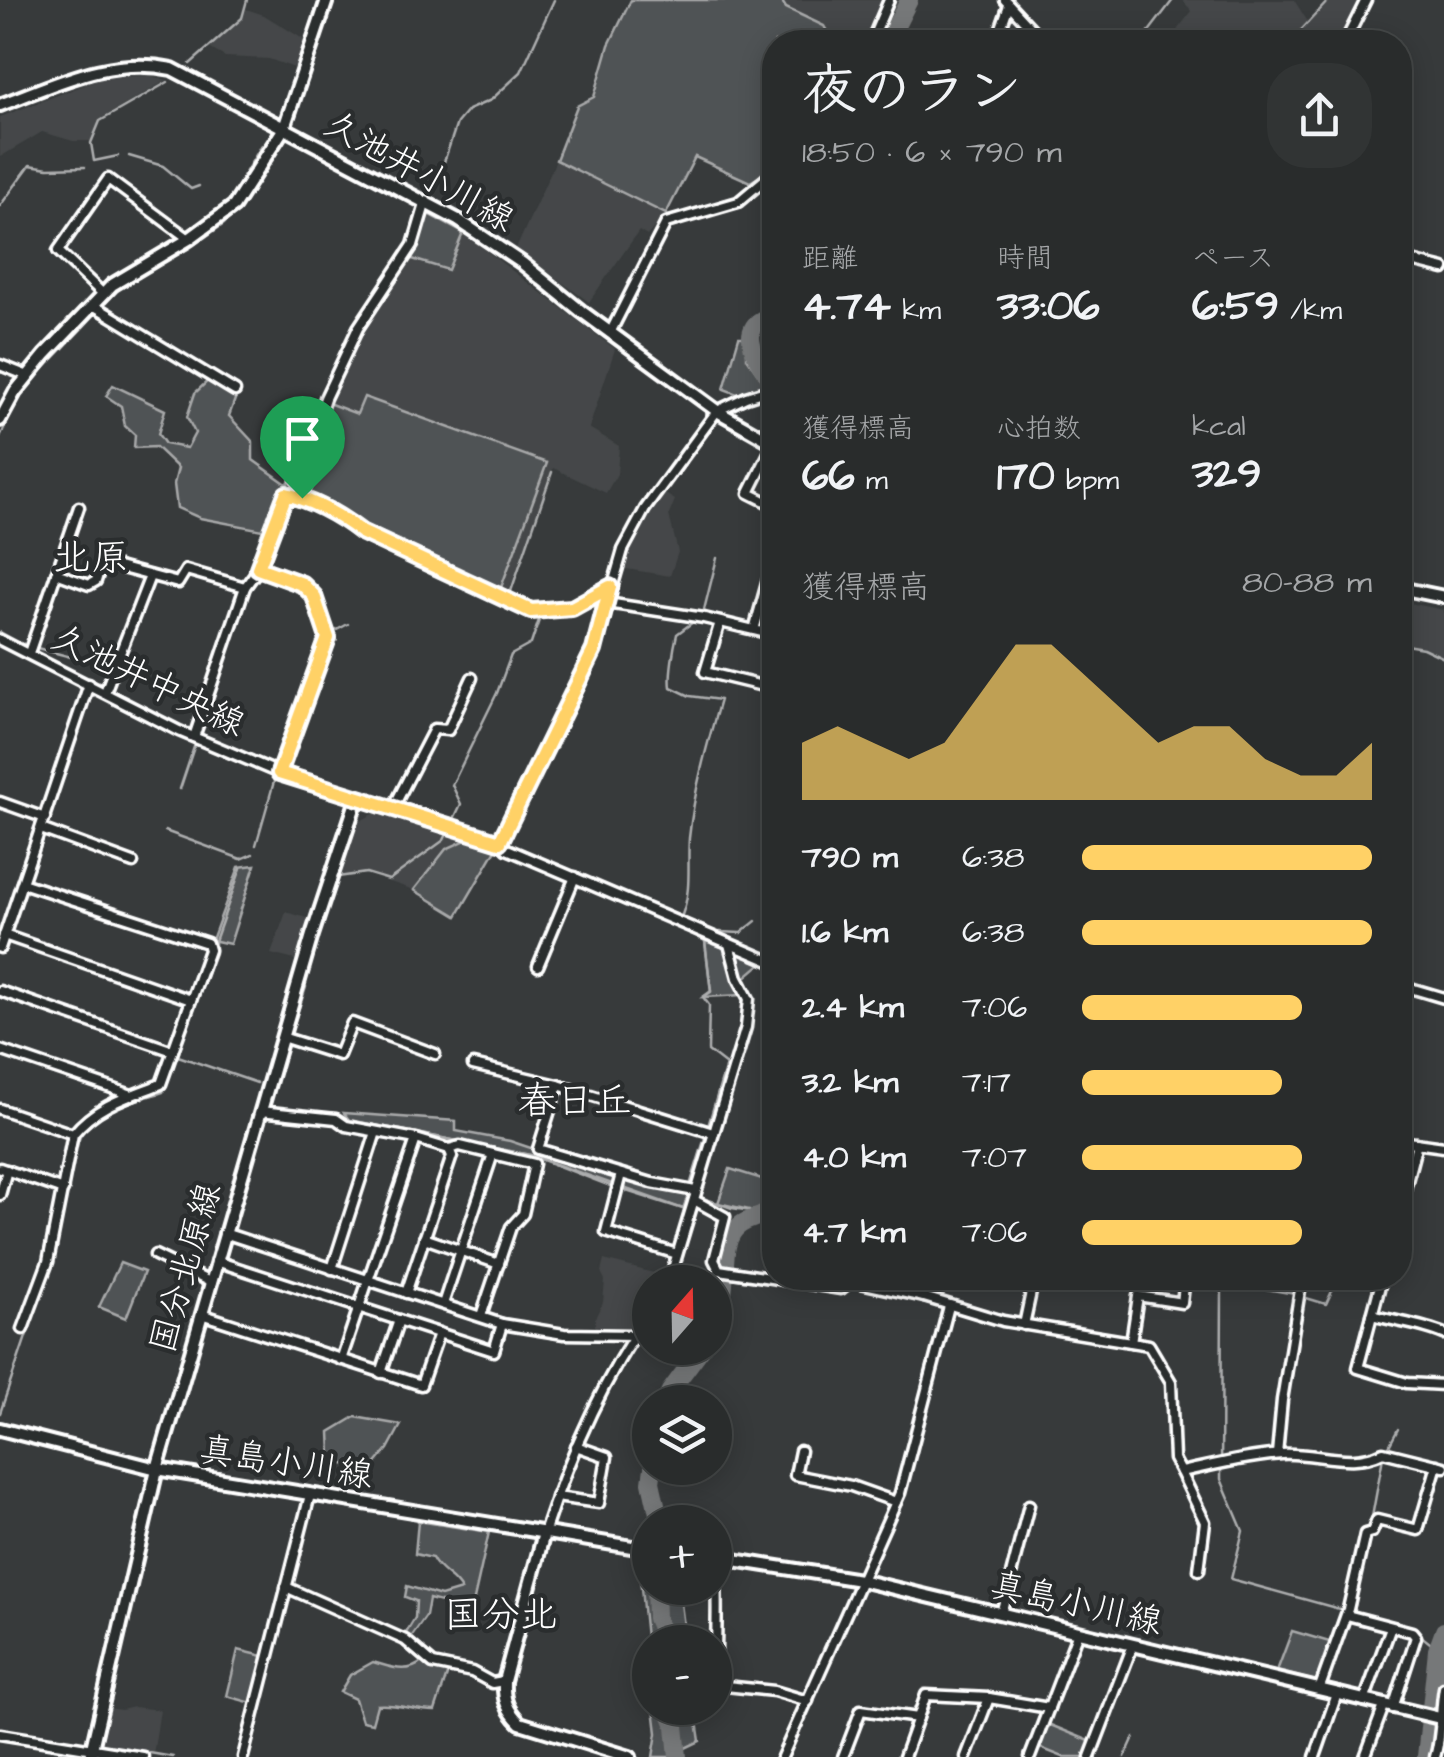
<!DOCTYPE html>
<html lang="ja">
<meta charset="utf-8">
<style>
body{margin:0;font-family:"Architects Daughter","Klee One",sans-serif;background:#313434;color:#f1f3f6;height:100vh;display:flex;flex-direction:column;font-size:38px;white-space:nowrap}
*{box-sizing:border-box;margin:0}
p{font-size:32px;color:#a5a7a9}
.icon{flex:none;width:55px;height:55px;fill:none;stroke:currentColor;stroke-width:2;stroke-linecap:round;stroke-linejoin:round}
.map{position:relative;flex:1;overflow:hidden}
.drawer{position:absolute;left:762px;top:30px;width:650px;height:1260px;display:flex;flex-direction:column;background:#292c2c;border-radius:40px;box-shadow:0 5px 25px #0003,0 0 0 2px #454848}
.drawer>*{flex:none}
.needle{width:65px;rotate:20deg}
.tools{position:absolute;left:632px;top:1265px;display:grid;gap:20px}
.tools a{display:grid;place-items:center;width:100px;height:100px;border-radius:50%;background:#292c2c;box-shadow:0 5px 25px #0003,0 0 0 2px #454848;font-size:50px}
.pin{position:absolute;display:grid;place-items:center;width:85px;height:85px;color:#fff;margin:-102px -42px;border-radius:50% 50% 50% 0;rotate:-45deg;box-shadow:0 0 10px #0007}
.pin .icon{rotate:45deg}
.round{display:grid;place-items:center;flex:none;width:105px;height:105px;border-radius:40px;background:#313434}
.overview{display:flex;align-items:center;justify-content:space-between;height:170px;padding:0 40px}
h1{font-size:55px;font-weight:700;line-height:75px}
.stats{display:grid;grid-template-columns:repeat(3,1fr);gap:15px;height:170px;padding:10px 40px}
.stats div{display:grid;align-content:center}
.stats b{font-size:42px;font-weight:700}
.stats small{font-size:28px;font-weight:400}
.stats p{font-size:28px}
.chart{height:280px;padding:20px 40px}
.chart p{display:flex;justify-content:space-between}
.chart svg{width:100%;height:180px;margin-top:10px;fill:#ffd166;opacity:.7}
ul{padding:0 40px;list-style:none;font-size:32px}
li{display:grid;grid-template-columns:160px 120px 1fr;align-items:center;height:75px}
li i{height:25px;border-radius:12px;background:#ffd166}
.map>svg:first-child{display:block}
.built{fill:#444748}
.green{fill:#505354;stroke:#a8a9aa;stroke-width:2.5}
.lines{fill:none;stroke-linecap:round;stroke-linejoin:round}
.stream{stroke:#adaeaf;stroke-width:2.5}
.river{stroke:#767879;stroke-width:18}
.minor-casing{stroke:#fff;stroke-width:15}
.tertiary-casing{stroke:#fff;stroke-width:18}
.minor{stroke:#2a2d2e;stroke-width:8}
.tertiary{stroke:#2a2d2e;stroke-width:10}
.route-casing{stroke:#fff;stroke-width:20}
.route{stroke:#ffd166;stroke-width:12}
.labels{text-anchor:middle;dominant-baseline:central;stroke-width:9;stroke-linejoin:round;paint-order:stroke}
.street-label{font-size:35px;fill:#fff;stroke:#2a2d2e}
.neighbourhood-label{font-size:38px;fill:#fff;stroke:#2a2d2e}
</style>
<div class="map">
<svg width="1444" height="1757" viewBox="0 0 1444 1757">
<rect width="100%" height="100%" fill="#373a3b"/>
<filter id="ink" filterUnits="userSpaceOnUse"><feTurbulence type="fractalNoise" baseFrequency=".01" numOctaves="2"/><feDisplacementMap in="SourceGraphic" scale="20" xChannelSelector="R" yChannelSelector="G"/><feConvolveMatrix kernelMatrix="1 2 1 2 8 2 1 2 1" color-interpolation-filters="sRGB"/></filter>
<g filter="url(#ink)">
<!-- built -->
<g class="built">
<polygon points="781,0 884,0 865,42 833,42 824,26 786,8"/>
<polygon points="1182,0 1294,0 1308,22 1329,0 1361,0 1339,42 1200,42 1177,30 1192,11"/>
<polygon points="246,9 264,15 308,42 300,70 269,59 225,57 207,47 242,18"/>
<polygon points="148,75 167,80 99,120 91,141 73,141 42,132 0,157 0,117 105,77"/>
<polygon points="556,160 666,214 647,236 639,231 589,302 516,249"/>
<polygon points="463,233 615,349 589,428 619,446 617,474 606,493 553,468 507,597 367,531 349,517 308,498 311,487 304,474 328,403 357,339 409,258 448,270"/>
<polygon points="662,492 675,500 669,515 678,552 670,576 620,568"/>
<polygon points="1400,601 1444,610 1444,658 1423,648 1400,644"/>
<polygon points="377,812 468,839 446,849 414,890 366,874 335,879 358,822"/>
<polygon points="286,912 311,919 299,961 271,954"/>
<polygon points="604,1260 665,1276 661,1282 650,1282 650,1299 630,1331 595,1330 595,1318 603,1302 605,1280 601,1272"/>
<polygon points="134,1707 160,1710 153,1755 112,1748 100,1742 108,1708 121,1710"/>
</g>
<!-- green -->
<g class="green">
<polygon points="631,0 781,0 786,8 824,26 833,42 775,42 775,152 765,173 750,182 695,157 666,214 556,160 577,106 594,97 609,45"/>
<polygon points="426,213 463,233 448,270 409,258 420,241"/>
<polygon points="739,337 747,337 747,358 767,387 737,394 724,389"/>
<polygon points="213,376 238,391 229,416 253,442 253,460 288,485 268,531 200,518 177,508 174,484 178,468 156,447 134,448 135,435 125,426 121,406 106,396 113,385 165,410 158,434 165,444 187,448 195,433 187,417 195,393"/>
<polygon points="364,397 547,463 499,593 367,531 349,517 308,498 311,487 304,474 328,403 357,414"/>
<polygon points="468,839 497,848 457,916 414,890 446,849"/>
<polygon points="255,865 230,944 212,940 239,867"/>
<polygon points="705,941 763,962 737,984 742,995 703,997 711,991"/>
<polygon points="344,1113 456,1121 456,1131 510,1141 653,1189 688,1195 683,1209 530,1155 349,1120"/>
<polygon points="730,1169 775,1183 775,1201 758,1212 718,1203"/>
<polygon points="120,1263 144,1272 126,1318 99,1307"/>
<polygon points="355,1417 401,1425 388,1449 373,1467 342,1464 331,1455 330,1432"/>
<path d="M418,1521L489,1532L469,1622L453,1605L429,1599L426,1616L410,1639L406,1633L415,1618L416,1601L405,1597L407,1586L441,1596L461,1590C453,1575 440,1574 432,1558L415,1554Z"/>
<polygon points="638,1558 650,1560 650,1588 672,1588 672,1597 681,1603 686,1642 650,1642 650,1678"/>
<polygon points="1292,1631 1333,1643 1319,1682 1277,1671"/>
<polygon points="238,1650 263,1656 252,1703 227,1696"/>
<path d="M423,1661L434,1668L449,1669L435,1711C414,1711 398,1703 377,1705L372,1723L362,1721L355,1699L340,1692L350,1675L373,1662C391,1667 407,1675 423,1661Z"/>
<polygon points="654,1708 695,1708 700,1741 683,1749 685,1757 653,1757 657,1733"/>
<polygon points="1048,1724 1092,1742 1086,1757 1063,1757 1038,1747"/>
</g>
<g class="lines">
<!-- stream -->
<g class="stream">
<polyline points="1141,42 1173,0"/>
<polyline points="1290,42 1329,0"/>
<polyline points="190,64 242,18 247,0"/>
<polyline points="118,156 94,161 91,143 100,121 168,82"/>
<polyline points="129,156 163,166 191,189 199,186"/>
<polyline points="242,178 262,145"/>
<polyline points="428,191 444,162 457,123 468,110 491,100 521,72 554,0"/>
<polyline points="0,206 30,165 48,168 85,167"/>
<polyline points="0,438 19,395 123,285 188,249 224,224 252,192"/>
<polyline points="286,489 324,390 354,328 393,268"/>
<polyline points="257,564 271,524"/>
<polyline points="538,606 509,597 552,472"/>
<polyline points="703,614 717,558"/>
<polyline points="335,631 348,624"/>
<polyline points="0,632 22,644 71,657"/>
<polyline points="1400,644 1423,648 1444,658"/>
<polyline points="288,768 333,645"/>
<polyline points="180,789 195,744"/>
<polyline points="453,821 461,804 452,785 497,693 511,655 531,644 540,617"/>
<polyline points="165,831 241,859 253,854"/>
<polyline points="256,845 275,778"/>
<polyline points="338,877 366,873 389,880 444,840 447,834"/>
<path d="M682,915C692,889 687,864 689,838C694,791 707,745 720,700L690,696L671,687C669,675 674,647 677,634L697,619"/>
<polyline points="688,932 705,941 711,992 703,997 709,1005 708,1051 726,1065 708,1126"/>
<polyline points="720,932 741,933 756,921"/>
<polyline points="1400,990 1444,1002"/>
<polyline points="290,1035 306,987"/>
<polyline points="178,1056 257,1083"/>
<polyline points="280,1064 286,1046"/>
<polyline points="349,1120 530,1155 613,1187"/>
<polyline points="691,1182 706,1134"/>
<polyline points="620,1189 683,1209"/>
<polyline points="703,1198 732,1208 758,1212 762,1218"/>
<path d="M54,1251C60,1223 70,1138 90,1122C108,1107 140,1099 163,1092L215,953V941L241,868"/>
<polyline points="1184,1278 1191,1283 1238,1284 1295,1294"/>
<polyline points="1222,1283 1221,1479 1243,1531 1231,1579 1343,1610"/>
<polyline points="1303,1297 1326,1304 1338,1278"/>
<polyline points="0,1413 46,1278"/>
<polyline points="1387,1450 1398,1429"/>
<polyline points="1370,1528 1383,1457"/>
<polyline points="1354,1611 1368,1535"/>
<path d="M1351,1612C1384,1620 1414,1624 1437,1650"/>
<polyline points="259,1681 303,1503"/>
<polyline points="0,1729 83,1743"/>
<polyline points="103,1745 173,1757"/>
<polyline points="1125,1757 1134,1737"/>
</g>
<!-- river -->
<g class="river">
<polyline points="888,42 909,0"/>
<path d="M775,315C730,324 759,364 775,385"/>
<path d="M715,1314C718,1307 722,1299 723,1292C727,1271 720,1239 740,1225C751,1217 761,1219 775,1207"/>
<polyline points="666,1402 670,1391 702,1348"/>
<polyline points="653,1468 651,1482 660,1522"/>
<polyline points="655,1588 656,1618 666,1642"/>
<polyline points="668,1708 675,1726 678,1757"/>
<polyline points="1426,1757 1437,1650 1444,1631"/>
</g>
<!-- minor casing -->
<g class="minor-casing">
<g id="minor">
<polyline points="1005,0 1044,42"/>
<polyline points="871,42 889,0"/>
<polyline points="996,42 1009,5"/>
<polyline points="1345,42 1366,0"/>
<polyline points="1400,258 1444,269"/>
<polyline points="103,294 58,251 108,179 189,239"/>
<polyline points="93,305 235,391"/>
<polyline points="610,333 666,223 738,202 775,171"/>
<polyline points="0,365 28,376"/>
<polyline points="774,443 749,493 775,506"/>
<polyline points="302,498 306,486 297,480 325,398 358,328 413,245 426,201"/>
<polyline points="259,568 302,585 314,596 328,639 279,773"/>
<polyline points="56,573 89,585 96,581 100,568 107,564 178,583 186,570 245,587"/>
<polyline points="607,603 704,618 775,635"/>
<polyline points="720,622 705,672 775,689"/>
<polyline points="754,630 769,576 775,577"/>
<polyline points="0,640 179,731 279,773 500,842 507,849 775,963"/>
<polyline points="29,653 79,507"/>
<polyline points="105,692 150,576"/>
<path d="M194,737L245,587L259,568L286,494C314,501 339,515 361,532L531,611L572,607L610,587"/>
<polyline points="0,802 45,818"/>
<polyline points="393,808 434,729 448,730 472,678"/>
<polyline points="41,829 133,863"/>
<polyline points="500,842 578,686 594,651 623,550 645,509 717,411 746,397 775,388"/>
<path d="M22,883L207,943L209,950L161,1084C127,1097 97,1105 73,1134L48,1262L23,1329"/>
<polyline points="4,935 191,1000"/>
<polyline points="0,948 89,684"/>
<polyline points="538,966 575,877"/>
<polyline points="1400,985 1444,998"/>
<polyline points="0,991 173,1051"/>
<polyline points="282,1037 339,1055 352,1023 435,1054"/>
<polyline points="0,1050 132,1095"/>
<polyline points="473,1065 558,1085 713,1133"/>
<polyline points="558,1085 538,1149 652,1183 695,1191"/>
<polyline points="0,1109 73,1134"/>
<polyline points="260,1111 336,1119 346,1126 416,1139 449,1149 460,1146 534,1164 523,1214 511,1227 481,1316"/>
<polyline points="1400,1141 1444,1147"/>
<polyline points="0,1168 63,1190"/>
<polyline points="621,1174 606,1232 677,1254"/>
<polyline points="0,1195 7,1170"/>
<path d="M694,1200L725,1217L714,1260L719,1270L841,1289L851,1281L924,1297L1003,1321L1149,1345L1171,1382L1174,1459L1181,1472C1214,1465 1249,1456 1282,1454C1316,1452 1352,1468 1383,1452L1444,1467"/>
<polyline points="1400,1208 1417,1143"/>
<polyline points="224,1233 502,1324 564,1334 634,1335"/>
<polyline points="424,1238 499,1264"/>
<polyline points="155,1255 210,1282"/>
<polyline points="216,1261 494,1351 502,1324"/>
<polyline points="332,1269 376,1132"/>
<polyline points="1382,1278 1358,1368 1407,1383 1444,1385"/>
<polyline points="669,1282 746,1027 749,999 738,978 729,944"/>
<polyline points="406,1293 452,1156 449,1149"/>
<polyline points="924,1297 929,1278"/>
<polyline points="443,1304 493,1154"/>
<polyline points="201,1314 421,1385 439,1333"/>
<path d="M1372,1315C1396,1322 1421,1324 1444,1334"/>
<polyline points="1024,1325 1034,1278"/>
<polyline points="1131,1342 1138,1296 1182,1303 1184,1286 1192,1278"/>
<polyline points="341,1360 416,1139"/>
<polyline points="381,1373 399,1320"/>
<polyline points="800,1451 795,1475 851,1486 896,1502"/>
<polyline points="1277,1454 1282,1400 1302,1278"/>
<polyline points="1181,1472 1205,1522 1199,1570"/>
<polyline points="556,1497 599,1503 607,1457 576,1446"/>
<path d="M544,1533C569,1456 603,1379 650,1312"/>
<path d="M730,1558L727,1569L716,1579C718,1615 715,1649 716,1685L774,1691L808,1701"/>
<polyline points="286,1587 405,1640 433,1664 472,1672 492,1683 504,1681"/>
<polyline points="1001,1614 1029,1505"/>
<polyline points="1347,1615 1412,1632 1416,1637 1393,1708"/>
<polyline points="1319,1690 1348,1609 1365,1534 1372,1532 1377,1520 1418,1530 1437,1465"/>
<polyline points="1364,1701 1391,1627"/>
<polyline points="0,1734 143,1757"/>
<polyline points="243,1757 310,1495"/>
<polyline points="782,1757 900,1493 949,1306"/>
<polyline points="843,1757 861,1710 918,1718"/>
<polyline points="904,1757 926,1695 989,1698 1049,1708"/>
<polyline points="966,1757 989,1698"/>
<polyline points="1030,1757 1078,1632"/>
<polyline points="1090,1757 1133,1645"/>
<polyline points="1315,1757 1337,1694"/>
<polyline points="1365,1757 1384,1706"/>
<path d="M1435,1757C1442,1735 1440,1711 1444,1688"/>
</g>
</g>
<!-- tertiary casing -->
<g class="tertiary-casing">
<g id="tertiary">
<path d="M0,105C57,84 110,56 172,69L458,220L522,263L581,311L717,411L775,444"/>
<polyline points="0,420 15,392 45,355 112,285 189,239 234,206 284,128 327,0"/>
<polyline points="1400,588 1444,597"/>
<polyline points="0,1429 157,1469 650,1550"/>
<path d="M544,1533L504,1681C503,1700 507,1710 520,1723L630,1757"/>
<polyline points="715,1557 860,1580 1444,1719"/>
<polyline points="90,1757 157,1469 312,935 357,799"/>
</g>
</g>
<!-- minor -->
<use href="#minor" class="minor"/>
<!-- tertiary -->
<use href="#tertiary" class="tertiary"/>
</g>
</g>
<g class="lines" filter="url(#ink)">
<!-- route casing -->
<g class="route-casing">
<path id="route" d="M286,494C314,501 339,515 361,532L531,611L572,608L610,587L594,650L500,842L279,773L328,638L314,596L302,584L258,568Z"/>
</g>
<!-- route -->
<use href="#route" class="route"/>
</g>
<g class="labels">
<!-- street labels -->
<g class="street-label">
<text transform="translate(419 172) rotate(29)">久池井小川線</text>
<text transform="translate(148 681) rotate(26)">久池井中央線</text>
<text transform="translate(186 1268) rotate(-74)">国分北原線</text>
<text transform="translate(286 1463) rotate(9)">真島小川線</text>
<text transform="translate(1076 1604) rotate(13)">真島小川線</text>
</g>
<!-- neighbourhood labels -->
<g class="neighbourhood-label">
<text x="91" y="559">北原</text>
<text x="575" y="1102">春日丘</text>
<text x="501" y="1616">国分北</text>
</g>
</g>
</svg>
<div class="tools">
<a><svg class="needle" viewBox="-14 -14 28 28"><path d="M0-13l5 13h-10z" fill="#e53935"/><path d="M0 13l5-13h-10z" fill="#a5a7a9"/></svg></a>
<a><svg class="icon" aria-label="layers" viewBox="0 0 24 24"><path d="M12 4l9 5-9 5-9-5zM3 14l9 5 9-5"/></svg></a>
<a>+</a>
<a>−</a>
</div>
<div class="pin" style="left:302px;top:498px;background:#1e9e55"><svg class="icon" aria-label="arrive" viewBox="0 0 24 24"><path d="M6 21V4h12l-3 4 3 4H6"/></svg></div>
<section class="drawer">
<div class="overview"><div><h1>夜のラン</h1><p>18:50 · 6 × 790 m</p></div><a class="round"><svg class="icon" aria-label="share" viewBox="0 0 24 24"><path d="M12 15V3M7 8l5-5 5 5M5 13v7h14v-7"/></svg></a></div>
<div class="stats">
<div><p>距離</p><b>4.74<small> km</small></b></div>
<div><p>時間</p><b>33:06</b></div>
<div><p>ペース</p><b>6:59<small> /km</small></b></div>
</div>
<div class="stats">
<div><p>獲得標高</p><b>66<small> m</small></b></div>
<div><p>心拍数</p><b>170<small> bpm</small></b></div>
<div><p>kcal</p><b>329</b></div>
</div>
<div class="chart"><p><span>獲得標高</span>80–88 m</p>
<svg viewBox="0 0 160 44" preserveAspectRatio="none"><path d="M0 44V30L10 26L20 30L30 34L40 30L50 18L60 6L70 6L80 14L90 22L100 30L110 26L120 26L130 34L140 38L150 38L160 30V44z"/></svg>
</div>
<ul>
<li><b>790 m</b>6:38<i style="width:100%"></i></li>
<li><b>1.6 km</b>6:38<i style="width:100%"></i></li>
<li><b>2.4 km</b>7:06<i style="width:76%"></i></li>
<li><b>3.2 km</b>7:17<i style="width:69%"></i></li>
<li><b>4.0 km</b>7:07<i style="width:76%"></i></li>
<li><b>4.7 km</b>7:06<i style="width:76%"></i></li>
</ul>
</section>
</div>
